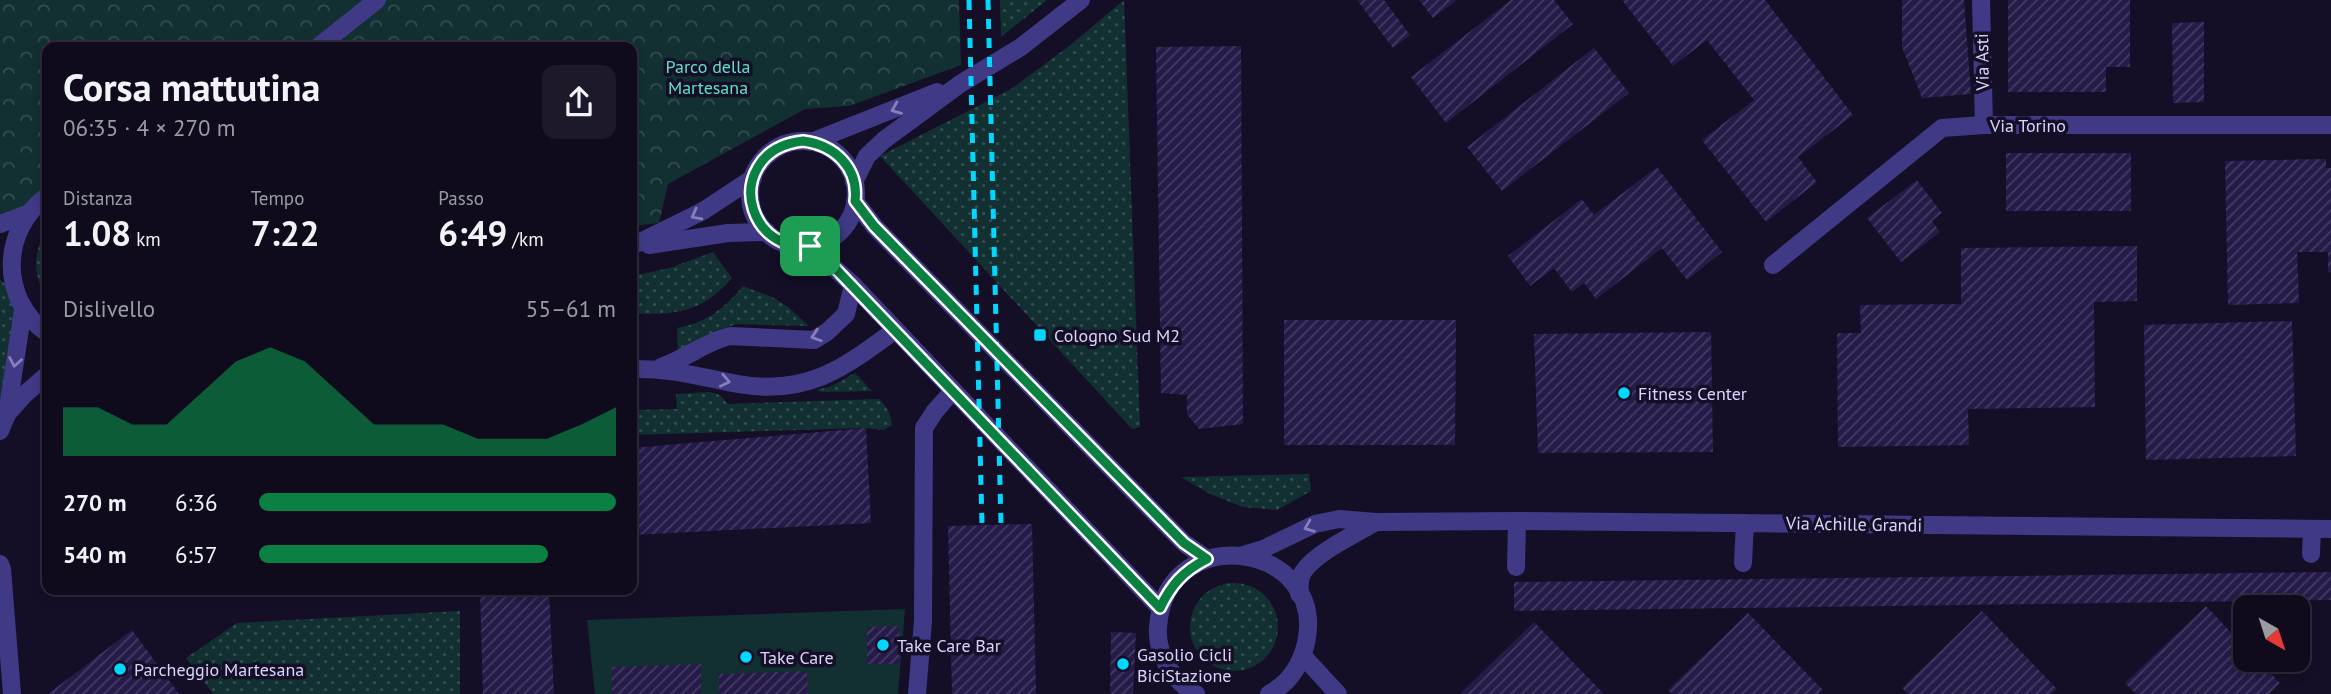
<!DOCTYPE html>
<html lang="it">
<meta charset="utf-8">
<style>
body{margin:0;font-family:"PT Sans",sans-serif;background:#1d192a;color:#f1f3f6;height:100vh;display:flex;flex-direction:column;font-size:26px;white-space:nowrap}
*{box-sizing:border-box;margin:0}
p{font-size:23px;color:#9b9ba4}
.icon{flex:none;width:38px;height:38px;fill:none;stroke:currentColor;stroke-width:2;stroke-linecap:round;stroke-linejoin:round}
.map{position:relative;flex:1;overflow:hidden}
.panel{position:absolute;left:42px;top:42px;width:595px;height:553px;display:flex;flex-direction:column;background:#0f0b1d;border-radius:14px;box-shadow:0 4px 10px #0003,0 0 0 2px #2f2b3b}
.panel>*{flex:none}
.needle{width:46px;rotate:141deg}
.buttons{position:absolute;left:2233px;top:595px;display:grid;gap:14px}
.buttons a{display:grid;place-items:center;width:77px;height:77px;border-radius:14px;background:#0f0b1d;box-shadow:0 4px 10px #0003,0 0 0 2px #2f2b3b;font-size:35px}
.pin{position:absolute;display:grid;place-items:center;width:60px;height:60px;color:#fff;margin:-30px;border-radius:14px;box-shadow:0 4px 10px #0006}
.round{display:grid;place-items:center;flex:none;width:74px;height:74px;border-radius:14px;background:#1d192a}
.headline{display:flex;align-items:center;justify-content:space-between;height:119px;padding:0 21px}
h1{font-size:38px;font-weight:600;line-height:52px}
.figures{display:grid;grid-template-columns:repeat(3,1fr);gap:10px;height:119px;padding:7px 21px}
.figures div{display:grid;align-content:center}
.figures b{font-size:35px;font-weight:600}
.figures small{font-size:19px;font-weight:400}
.figures p{font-size:19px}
.chart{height:196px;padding:14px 21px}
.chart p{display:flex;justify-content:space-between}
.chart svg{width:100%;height:126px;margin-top:7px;fill:#0b8043;opacity:.7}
ul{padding:0 21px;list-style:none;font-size:23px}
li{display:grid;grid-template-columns:112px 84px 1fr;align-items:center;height:52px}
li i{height:18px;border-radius:9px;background:#0b8043}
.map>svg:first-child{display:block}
.grass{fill:url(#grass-dots)}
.park{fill:url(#park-crowns)}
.pitch{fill:#123031}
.building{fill:url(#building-hatch)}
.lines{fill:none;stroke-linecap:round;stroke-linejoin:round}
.minor{stroke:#403986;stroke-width:18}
.rail{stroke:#00d8ff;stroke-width:5;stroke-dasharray:10 9;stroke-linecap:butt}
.oneway{stroke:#867fbc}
.route-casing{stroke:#fff;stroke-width:14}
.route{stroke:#0b8043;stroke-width:9}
.poi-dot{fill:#00d8ff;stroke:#140f27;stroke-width:2.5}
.labels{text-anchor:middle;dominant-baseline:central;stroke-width:7;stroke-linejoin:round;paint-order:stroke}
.street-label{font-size:18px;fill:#dcd4ff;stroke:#140f27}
.park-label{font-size:18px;fill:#5ee2c7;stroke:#140f27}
.poi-label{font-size:18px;fill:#dcd4ff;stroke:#140f27;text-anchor:start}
</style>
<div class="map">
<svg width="2331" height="694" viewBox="0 0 2331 694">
<defs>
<pattern id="grass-dots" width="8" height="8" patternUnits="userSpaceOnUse" patternTransform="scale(1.75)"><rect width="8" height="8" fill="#123031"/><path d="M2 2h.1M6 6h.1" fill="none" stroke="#344d50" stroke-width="1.8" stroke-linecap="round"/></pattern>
<pattern id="park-crowns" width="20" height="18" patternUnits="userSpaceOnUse" patternTransform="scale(1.75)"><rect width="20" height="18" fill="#123031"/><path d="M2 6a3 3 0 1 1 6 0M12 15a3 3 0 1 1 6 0" fill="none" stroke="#344d50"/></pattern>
<pattern id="building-hatch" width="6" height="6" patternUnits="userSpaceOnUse" patternTransform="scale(1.75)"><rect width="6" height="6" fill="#261b48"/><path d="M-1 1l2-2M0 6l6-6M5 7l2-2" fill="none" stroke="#453b63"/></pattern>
</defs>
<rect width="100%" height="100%" fill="#140f27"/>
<!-- grass -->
<g class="grass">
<polygon points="1000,0 1047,0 1001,37"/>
<polygon points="1124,0 1140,427 1132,429 880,156 1011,89 1068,47"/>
<path d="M47,229V298C32,274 33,252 47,229Z"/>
<path d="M713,252L732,278C700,314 677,314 632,314V276L670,268Z"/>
<polygon points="0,280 13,289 17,300 0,431"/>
<path d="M743,286L772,297L788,307L809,326L738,324L717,330L678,352L677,328C706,323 725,308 743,286Z"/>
<polygon points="855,373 872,391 822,392 816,390 832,386"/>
<path d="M710,392L720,395L728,404L879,399C887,407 891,414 892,425L884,430L866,428L632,435V410L677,409L676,394Z"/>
<polygon points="1309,474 1311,491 1277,510 1243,507 1210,494 1181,477"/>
<circle cx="1234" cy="627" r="44"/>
<polygon points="460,611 460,694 213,694 186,658 237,623"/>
</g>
<!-- park -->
<polygon class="park" points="0,0 959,0 961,65 849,106 805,109 668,184 659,223 632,226 632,47 47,47 47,201 0,224"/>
<!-- pitch -->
<polygon class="pitch" points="905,609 898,694 595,694 587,620"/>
<!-- building -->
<g class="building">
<polygon points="1357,0 1384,0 1410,35 1393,48"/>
<polygon points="1419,0 1457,0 1433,18"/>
<polygon points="1511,0 1554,0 1573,24 1446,123 1411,77"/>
<polygon points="1622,0 1765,0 1853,115 1798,157 1817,182 1766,222 1702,140 1754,100 1707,40 1673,66"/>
<polygon points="1902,0 1964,0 1971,94 1922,98 1902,47"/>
<polygon points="2008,0 2130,0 2130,67 2106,67 2106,92 2008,92"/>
<polygon points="2204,22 2204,102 2173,103 2172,23"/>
<polygon points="1241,46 1243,424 1199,429 1187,414 1187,395 1161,393 1156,47"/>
<polygon points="1594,48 1629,93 1502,191 1467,147"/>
<rect x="2006" y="153" width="125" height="58"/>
<polygon points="2326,159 2326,168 2331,168 2331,272 2328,273 2328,252 2297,252 2299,303 2228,305 2225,161"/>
<polygon points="1657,167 1722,252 1687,280 1662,248 1596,299 1584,283 1572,292 1554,268 1530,286 1508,256 1582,199 1594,215"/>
<polygon points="1917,180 1942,213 1932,221 1940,232 1901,262 1867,218"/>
<polygon points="2137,246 2137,301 2094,302 2095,407 1968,409 1969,445 1838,447 1837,333 1861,333 1860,305 1961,304 1961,248"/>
<polygon points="1284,320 1456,320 1455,445 1284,445"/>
<polygon points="2292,321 2296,456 2146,460 2144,325"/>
<polygon points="1711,332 1713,452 1538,453 1534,334"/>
<polygon points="866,428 871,523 632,535 632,448"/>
<polygon points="1032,524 1036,694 952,694 948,526"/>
<polygon points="2331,572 2331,600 1514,611 1514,582"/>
<polygon points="210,590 283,590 283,592 210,594"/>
<polygon points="480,590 549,590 554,694 483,694"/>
<polygon points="2206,606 2245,647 2245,660 2258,660 2280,683 2269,694 2136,694 2125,683"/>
<polygon points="1982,611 2057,689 2051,694 1908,694 1902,688"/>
<polygon points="1748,613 1823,690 1819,694 1672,694 1668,690"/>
<polygon points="1534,622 1604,694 1460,694"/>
<polygon points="899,626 900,664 867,664 867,627"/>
<polygon points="132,630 179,694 48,694"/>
<polygon points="1111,632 1136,633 1133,694 1110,694"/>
<polygon points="701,664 701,694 612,694 612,667"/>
<polygon points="807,671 808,694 719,694 719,674"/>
</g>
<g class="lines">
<!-- minor -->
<g class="minor">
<polyline points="1981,0 1984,125"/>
<polyline points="318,47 377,0"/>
<circle cx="803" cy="194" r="53"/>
<polyline points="811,142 937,92"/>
<polyline points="854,182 867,156 884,140 960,84 1021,47 1081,0"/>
<path d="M47,196C0,231 0,300 47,333"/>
<polyline points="855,201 874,226 1184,543 1207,559"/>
<polyline points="0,224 27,214"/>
<polyline points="649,245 728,233 767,232"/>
<polyline points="632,246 703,211 753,178"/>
<polyline points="810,246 853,285 1160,608"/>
<polyline points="1773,265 1942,128 1984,125 2331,125"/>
<path d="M661,367C685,359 707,341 730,336L814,340L827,332L846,314L853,285"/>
<path d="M632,369C672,368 699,377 738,384C806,396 843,369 895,330"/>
<polyline points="7,414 24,395 47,375"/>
<polyline points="0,431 7,414 23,310"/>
<polyline points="2311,554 2312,529"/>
<polyline points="1243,555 1263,549 1315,524 1339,519 1376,522 1517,521 2331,529"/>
<polyline points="1743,563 1745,523"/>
<polyline points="0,564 2,569 12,694"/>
<polyline points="1516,567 1517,521"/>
<path d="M1299,594C1300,587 1299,578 1303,572C1315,553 1357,533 1376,522"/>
<polyline points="1303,656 1338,694"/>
<polyline points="917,694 923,621 924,428 935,411 953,391"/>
<path d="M1196,694C1173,681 1156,655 1158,627C1166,517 1328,543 1306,643C1301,665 1289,683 1269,694"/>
</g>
<!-- rail -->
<g class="rail">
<polyline points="969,0 982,525"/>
<polyline points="988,0 1001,524"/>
</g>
</g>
<!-- one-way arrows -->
<defs><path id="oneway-chevron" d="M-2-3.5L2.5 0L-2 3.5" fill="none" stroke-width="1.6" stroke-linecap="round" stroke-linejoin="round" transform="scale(1.75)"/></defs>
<g class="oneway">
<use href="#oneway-chevron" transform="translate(896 109) rotate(158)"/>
<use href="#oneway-chevron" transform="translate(696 215) rotate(152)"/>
<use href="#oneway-chevron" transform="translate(816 336) rotate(162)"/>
<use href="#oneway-chevron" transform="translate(15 362) rotate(100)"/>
<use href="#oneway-chevron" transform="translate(725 381) rotate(12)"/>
<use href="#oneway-chevron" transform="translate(1309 527) rotate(158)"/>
</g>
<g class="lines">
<!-- route casing -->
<g class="route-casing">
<path id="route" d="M803,141C835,145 859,168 855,201L874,226L1184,543L1207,559C1183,571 1171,585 1160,608L834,267C827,261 817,248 809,246C799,244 791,246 782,242C754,229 742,194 758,167C768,150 784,143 803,141Z"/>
</g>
<!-- route -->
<use href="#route" class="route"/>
</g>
<!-- markers -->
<g class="poi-dot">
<rect x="1033" y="328" width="14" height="14" rx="3.5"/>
<circle cx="1624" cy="393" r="7"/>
<circle cx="883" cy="645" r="7"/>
<circle cx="746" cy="657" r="7"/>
<circle cx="1123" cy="664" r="7"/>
<circle cx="120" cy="669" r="7"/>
</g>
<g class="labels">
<!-- street labels -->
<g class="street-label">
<text transform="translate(1982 62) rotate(-91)">Via Asti</text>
<text x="2028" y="125">Via Torino</text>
<text transform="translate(1854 524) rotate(1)">Via Achille Grandi</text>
</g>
<!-- park labels -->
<g class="park-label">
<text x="708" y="66">Parco della<tspan x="708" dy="21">Martesana</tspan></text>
</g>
<!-- poi labels -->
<g class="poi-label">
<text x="1054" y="335">Cologno Sud M2</text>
<text x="1638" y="393">Fitness Center</text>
<text x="897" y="645">Take Care Bar</text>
<text x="1137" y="654">Gasolio Cicli<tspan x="1137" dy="21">BiciStazione</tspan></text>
<text x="760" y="657">Take Care</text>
<text x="134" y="669">Parcheggio Martesana</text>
</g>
</g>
</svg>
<div class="buttons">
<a><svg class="needle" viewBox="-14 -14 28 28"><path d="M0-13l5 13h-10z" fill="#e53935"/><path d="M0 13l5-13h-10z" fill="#9b9ba4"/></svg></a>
</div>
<div class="pin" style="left:810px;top:246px;background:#1e9e55"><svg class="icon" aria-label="arrive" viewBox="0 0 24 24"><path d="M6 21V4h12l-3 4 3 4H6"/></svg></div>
<section class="panel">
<div class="headline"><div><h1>Corsa mattutina</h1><p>06:35 · 4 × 270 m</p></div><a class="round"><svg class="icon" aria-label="share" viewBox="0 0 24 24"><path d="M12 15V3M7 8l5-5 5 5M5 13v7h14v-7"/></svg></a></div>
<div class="figures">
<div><p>Distanza</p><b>1.08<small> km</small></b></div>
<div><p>Tempo</p><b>7:22</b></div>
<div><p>Passo</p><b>6:49<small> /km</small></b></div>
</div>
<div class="chart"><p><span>Dislivello</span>55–61 m</p>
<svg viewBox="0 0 160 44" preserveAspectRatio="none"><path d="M0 44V27L10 27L20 33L30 33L40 22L50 11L60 6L70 11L80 22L90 33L100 33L110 33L120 38L130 38L140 38L150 33L160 27V44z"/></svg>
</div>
<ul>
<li><b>270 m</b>6:36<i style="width:100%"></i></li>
<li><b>540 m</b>6:57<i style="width:81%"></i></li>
</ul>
</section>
</div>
